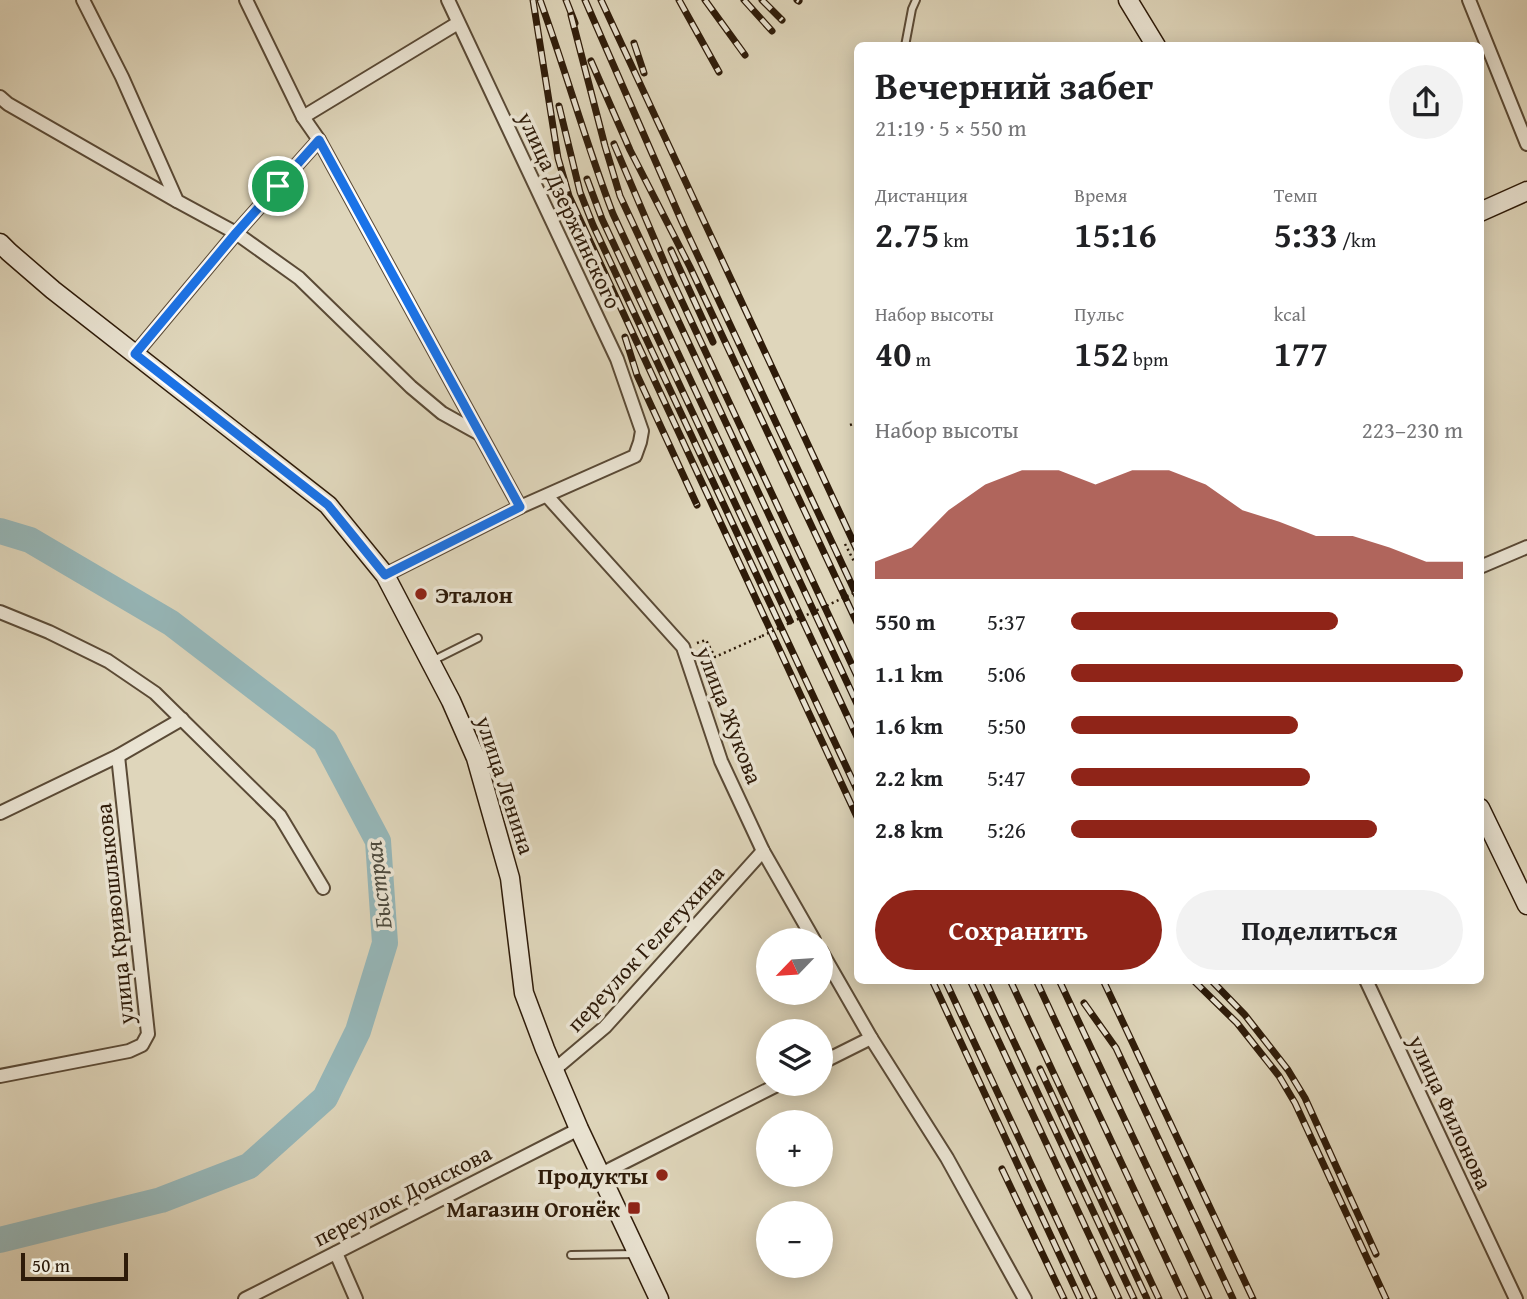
<!DOCTYPE html>
<html lang="ru">
<meta charset="utf-8">
<style>
body{margin:0;font-family:"Gentium Book Plus",serif;background:#f2f2f2;color:#202124;height:100vh;display:flex;flex-direction:column;font-size:26px;white-space:nowrap}
*{box-sizing:border-box;margin:0}
p{font-size:23px;color:#757577}
.icon{flex:none;width:38px;height:38px;fill:none;stroke:currentColor;stroke-width:2;stroke-linecap:round;stroke-linejoin:round}
.map{position:relative;flex:1;overflow:hidden}
.side{position:absolute;left:854px;top:42px;width:630px;height:942px;display:flex;flex-direction:column;background:#fff;border-radius:10px;box-shadow:0 4px 18px #0003}
.side>*{flex:none}
.needle{width:46px;rotate:245deg}
.tools{position:absolute;left:756px;top:928px;display:grid;gap:14px}
.tools a{display:grid;place-items:center;width:77px;height:77px;border-radius:50%;background:#fff;box-shadow:0 4px 18px #0003;font-size:35px}
.scale{position:absolute;left:21px;bottom:18px;width:107px;box-sizing:border-box;padding-left:7px;border:4px solid #2e1b09;border-top:0;font-size:19px;line-height:24px;white-space:nowrap;color:#2e1b09;-webkit-text-stroke:5px #eae4d3;paint-order:stroke}
.pin{position:absolute;display:grid;place-items:center;width:60px;height:60px;color:#fff;margin:-30px;border:4px solid #fff;border-radius:50%;box-shadow:0 2px 7px #0007}
.round{display:grid;place-items:center;flex:none;width:74px;height:74px;border-radius:37px;background:#f2f2f2}
.head{display:flex;align-items:center;justify-content:space-between;height:119px;padding:0 21px}
h1{font-size:38px;font-weight:700;line-height:52px}
.figures{display:grid;grid-template-columns:repeat(3,1fr);gap:10px;height:119px;padding:7px 21px}
.figures div{display:grid;align-content:center}
.figures b{font-size:35px;font-weight:700}
.figures small{font-size:19px;font-weight:400}
.figures p{font-size:19px}
.chart{height:196px;padding:14px 21px}
.chart p{display:flex;justify-content:space-between}
.chart svg{width:100%;height:126px;margin-top:7px;fill:#8f2418;opacity:.7}
.cta{display:flex;gap:14px;margin-top:auto;padding:14px 21px}
.cta a{flex:1;height:80px;border-radius:42px;background:#8f2418;color:#fff;font-size:28px;font-weight:700;line-height:80px;text-align:center}
.cta a+a{background:#f2f2f2;color:#202124}
ul{padding:0 21px;list-style:none;font-size:23px}
li{display:grid;grid-template-columns:112px 84px 1fr;align-items:center;height:52px}
li i{height:18px;border-radius:9px;background:#8f2418}
.map>svg:first-child{display:block}
.lines{fill:none;stroke-linecap:round;stroke-linejoin:round}
.river{stroke:#96b7b9;stroke-width:26}
.lane-casing{stroke:#5a4a36;stroke-width:10}
.street-casing{stroke:#5a4a36;stroke-width:16}
.secondary-casing{stroke:#2e1b09;stroke-width:21}
.path{stroke:#2e1b09;stroke-width:2.5;stroke-dasharray:2 3.5;stroke-linecap:butt}
.lane{stroke:#eae4d3;stroke-width:6}
.street{stroke:#eae4d3;stroke-width:12}
.secondary{stroke:#eae4d3;stroke-width:18}
.rail-casing{stroke:#2e1b09;stroke-width:7}
.rail{stroke:#eae4d3;stroke-width:4.5;stroke-dasharray:13;stroke-linecap:butt}
.path-bridge{stroke:#2e1b09;stroke-width:2.5;stroke-dasharray:2 3.5;stroke-linecap:butt}
.route-casing{stroke:#fff;stroke-width:14}
.route{stroke:#1a73e8;stroke-width:9}
.poi-dot{fill:#8f2418;stroke:#eae4d3;stroke-width:2.5}
.labels{text-anchor:middle;dominant-baseline:central;stroke-width:7;stroke-linejoin:round;paint-order:stroke}
.street-label{font-size:23px;fill:#2e1b09;stroke:#eae4d3}
.poi-label{font-size:23px;font-weight:bold;fill:#2e1b09;stroke:#eae4d3;text-anchor:end}
.water-label{font-size:24px;font-style:italic;fill:#4d4a3e;stroke:#eae4d3}
</style>
<div class="map">
<svg width="1527" height="1299" viewBox="0 0 1527 1299">
<rect width="100%" height="100%" fill="#dfd6bb"/>
<filter id="stains"><feTurbulence type="fractalNoise" baseFrequency=".00286" numOctaves="4"/><feColorMatrix values="0 0 0 0 .2 0 0 0 0 .09 0 0 0 0 .02 0 0 0 .5 -.17"/></filter>
<radialGradient id="worn" r=".72"><stop offset=".6" stop-color="#630" stop-opacity="0"/><stop offset="1" stop-color="#630" stop-opacity=".3"/></radialGradient>
<g class="lines">
<!-- river -->
<polyline class="river" points="0,531 30,540 171,623 325,741 378,841 385,943 358,1031 325,1098 249,1166 161,1200 0,1240"/>
<!-- lane casing -->
<g class="lane-casing">
<g id="lane">
<polyline points="905,46 912,9 916,0"/>
<polyline points="432,661 478,638"/>
<polyline points="571,1255 636,1254"/>
</g>
</g>
<!-- street casing -->
<g class="street-casing">
<g id="street">
<polyline points="83,0 122,77 177,201 236,233 299,278 411,387 442,413 478,433"/>
<polyline points="246,0 303,117 319,140 520,507"/>
<polyline points="1469,0 1527,144"/>
<polyline points="0,97 8,104 177,201"/>
<polyline points="303,117 458,23"/>
<polyline points="135,354 236,233 319,140"/>
<polyline points="547,496 683,647 721,761 763,851 814,940"/>
<polyline points="1480,567 1527,547"/>
<polyline points="385,575 520,507 635,456 640,442 642,431 617,359 448,0"/>
<polyline points="0,612 49,632 108,661 155,693 280,816 323,888"/>
<polyline points="0,813 118,756 182,719"/>
<polyline points="821,951 871,1038 947,1158 1025,1299"/>
<polyline points="1366,980 1516,1299"/>
<polyline points="821,1063 871,1038"/>
<polyline points="554,1070 605,1027 763,851"/>
<polyline points="0,1076 129,1051 142,1045 148,1034 118,756"/>
<polyline points="601,1174 781,1083"/>
<polyline points="336,1253 356,1299"/>
<polyline points="245,1299 579,1129"/>
</g>
</g>
<!-- secondary casing -->
<g class="secondary-casing">
<g id="secondary">
<polyline points="1128,0 1156,46"/>
<polyline points="1480,212 1527,191"/>
<polyline points="0,243 9,252 53,290 328,505 385,575 451,701 476,758 510,878 524,993 545,1049 579,1129 659,1299"/>
<polyline points="1480,808 1527,905"/>
</g>
</g>
<!-- path -->
<g class="path">
<polyline points="850,425 858,422"/>
<polyline points="845,544 858,569"/>
<polyline points="697,643 706,640 715,657 762,636"/>
</g>
<!-- lane -->
<use href="#lane" class="lane"/>
<!-- street -->
<use href="#street" class="street"/>
<!-- secondary -->
<use href="#secondary" class="secondary"/>
<!-- rail casing -->
<g class="rail-casing">
<g id="rail">
<polyline points="533,0 558,158 569,196 858,819"/>
<path d="M540,0C566,71 586,144 613,214L858,739"/>
<polyline points="566,0 575,23"/>
<polyline points="585,0 682,222 858,598"/>
<polyline points="601,0 858,552"/>
<polyline points="679,0 719,72"/>
<polyline points="705,0 745,55"/>
<polyline points="744,0 772,31"/>
<polyline points="762,0 782,20"/>
<polyline points="797,0 799,1"/>
<polyline points="571,15 605,146 620,196 858,706"/>
<polyline points="634,43 644,73"/>
<polyline points="591,61 630,150 690,267 858,625"/>
<polyline points="559,106 580,192 593,225 858,792"/>
<polyline points="614,144 671,278 858,678"/>
<polyline points="587,179 602,219 790,621"/>
<polyline points="671,250 713,342"/>
<polyline points="625,337 637,375 697,505"/>
<polyline points="932,980 1080,1299"/>
<polyline points="945,980 1094,1299"/>
<polyline points="970,980 1119,1299"/>
<polyline points="985,980 1134,1299"/>
<polyline points="1010,980 1159,1299"/>
<polyline points="1036,980 1185,1299"/>
<polyline points="1059,980 1209,1299"/>
<polyline points="1103,980 1253,1299"/>
<polyline points="1193,980 1237,1023 1279,1076 1295,1103 1386,1299"/>
<polyline points="1211,980 1245,1015 1288,1070 1305,1098 1376,1254"/>
<polyline points="1084,1003 1116,1048 1233,1299"/>
<polyline points="1040,1069 1147,1299"/>
<polyline points="1002,1169 1064,1299"/>
</g>
</g>
<!-- rail -->
<use href="#rail" class="rail"/>
<!-- path-bridge -->
<polyline class="path-bridge" points="762,636 858,591"/>
</g>
<g class="lines">
<!-- route casing -->
<g class="route-casing">
<polygon id="route" points="319,140 520,507 385,575 328,505 135,354 236,233"/>
</g>
<!-- route -->
<use href="#route" class="route"/>
</g>
<!-- markers -->
<g class="poi-dot">
<circle cx="421" cy="594" r="7"/>
<circle cx="662" cy="1175" r="7"/>
<rect x="627" y="1201" width="14" height="14" rx="3.5"/>
</g>
<g class="labels">
<!-- street labels -->
<g class="street-label">
<text transform="translate(570 210) rotate(65)">улица Дзержинского</text>
<text transform="translate(730 715) rotate(69)">улица Жукова</text>
<text transform="translate(506 785) rotate(72)">улица Ленина</text>
<text transform="translate(114 914) rotate(-96)">улица Кривошлыкова</text>
<text transform="translate(645 948) rotate(-47)">переулок Гелетухина</text>
<text transform="translate(1451 1112) rotate(65)">улица Филонова</text>
<text transform="translate(402 1195) rotate(-27)">переулок Донскова</text>
</g>
<!-- poi labels -->
<g class="poi-label">
<text x="435" y="594" text-anchor="start">Эталон</text>
<text x="648" y="1175">Продукты</text>
<text x="620" y="1208">Магазин Огонёк</text>
</g>
<!-- water labels -->
<g class="water-label">
<text transform="translate(378 885) rotate(-97)">Быстрая</text>
</g>
</g>
<rect width="100%" height="100%" filter="url(#stains)"/>
<rect width="100%" height="100%" fill="url(#worn)"/>
</svg>
<div class="tools">
<a><svg class="needle" viewBox="-14 -14 28 28"><path d="M0-13l5 13h-10z" fill="#e53935"/><path d="M0 13l5-13h-10z" fill="#757577"/></svg></a>
<a><svg class="icon" aria-label="layers" viewBox="0 0 24 24"><path d="M12 4l9 5-9 5-9-5zM3 14l9 5 9-5"/></svg></a>
<a>+</a>
<a>−</a>
</div>
<div class="scale">50 m</div>
<div class="pin" style="left:278px;top:186px;background:#1e9e55"><svg class="icon" aria-label="arrive" viewBox="0 0 24 24"><path d="M6 21V4h12l-3 4 3 4H6"/></svg></div>
<section class="side">
<div class="head"><div><h1>Вечерний забег</h1><p>21:19 · 5 × 550 m</p></div><a class="round"><svg class="icon" aria-label="share" viewBox="0 0 24 24"><path d="M12 15V3M7 8l5-5 5 5M5 13v7h14v-7"/></svg></a></div>
<div class="figures">
<div><p>Дистанция</p><b>2.75<small> km</small></b></div>
<div><p>Время</p><b>15:16</b></div>
<div><p>Темп</p><b>5:33<small> /km</small></b></div>
</div>
<div class="figures">
<div><p>Набор высоты</p><b>40<small> m</small></b></div>
<div><p>Пульс</p><b>152<small> bpm</small></b></div>
<div><p>kcal</p><b>177</b></div>
</div>
<div class="chart"><p><span>Набор высоты</span>223–230 m</p>
<svg viewBox="0 0 160 44" preserveAspectRatio="none"><path d="M0 44V38L10 33L20 20L30 11L40 6L50 6L60 11L70 6L80 6L90 11L100 20L110 24L120 29L130 29L140 33L150 38L160 38V44z"/></svg>
</div>
<ul>
<li><b>550 m</b>5:37<i style="width:68%"></i></li>
<li><b>1.1 km</b>5:06<i style="width:100%"></i></li>
<li><b>1.6 km</b>5:50<i style="width:58%"></i></li>
<li><b>2.2 km</b>5:47<i style="width:61%"></i></li>
<li><b>2.8 km</b>5:26<i style="width:78%"></i></li>
</ul>
<div class="cta"><a>Сохранить</a><a>Поделиться</a></div>
</section>
</div>
